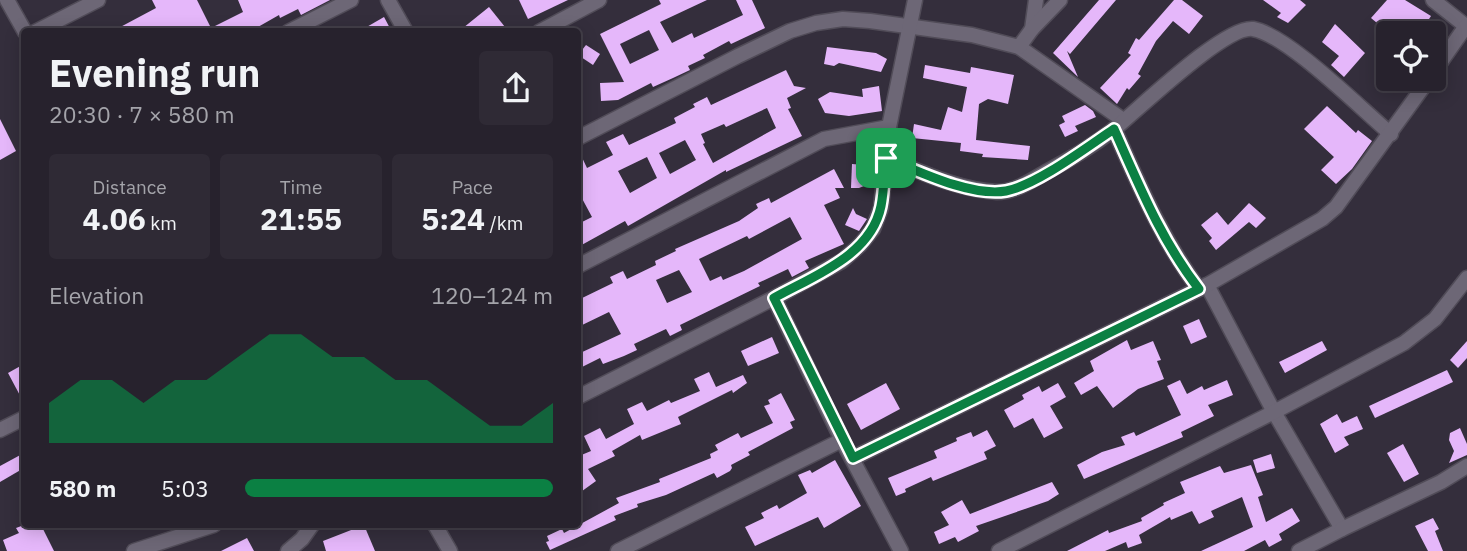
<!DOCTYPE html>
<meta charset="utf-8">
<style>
body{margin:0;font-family:"IBM Plex Sans",sans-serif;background:#2f2a35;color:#f1f3f6;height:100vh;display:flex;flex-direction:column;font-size:26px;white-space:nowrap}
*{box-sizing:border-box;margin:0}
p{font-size:23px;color:#a4a4aa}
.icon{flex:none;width:38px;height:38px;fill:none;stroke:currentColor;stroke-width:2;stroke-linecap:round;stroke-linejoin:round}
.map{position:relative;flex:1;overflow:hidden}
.drawer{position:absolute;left:21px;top:28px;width:560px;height:500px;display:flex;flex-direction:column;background:#27222d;border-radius:7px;box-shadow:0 4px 18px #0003,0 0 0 2px #433f49}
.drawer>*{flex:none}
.controls{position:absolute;left:1376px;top:21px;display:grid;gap:14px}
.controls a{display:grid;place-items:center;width:70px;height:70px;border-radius:7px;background:#27222d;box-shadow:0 4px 18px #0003,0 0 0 2px #433f49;font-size:35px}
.pin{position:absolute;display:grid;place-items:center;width:60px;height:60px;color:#fff;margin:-30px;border-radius:14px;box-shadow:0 4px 10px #0006}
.round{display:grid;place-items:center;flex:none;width:74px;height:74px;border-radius:7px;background:#2f2a35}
.overview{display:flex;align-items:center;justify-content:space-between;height:119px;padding:0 28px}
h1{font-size:38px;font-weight:800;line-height:52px}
.stats{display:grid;grid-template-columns:repeat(3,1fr);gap:10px;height:119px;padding:7px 28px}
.stats div{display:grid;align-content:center;border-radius:7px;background:#2f2a35;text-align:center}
.stats b{font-size:30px;font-weight:800}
.stats small{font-size:19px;font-weight:400}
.stats p{font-size:19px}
.chart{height:196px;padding:14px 28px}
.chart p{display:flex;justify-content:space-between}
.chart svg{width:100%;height:126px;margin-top:7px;fill:#0b8043;opacity:.7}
ul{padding:0 28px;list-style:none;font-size:23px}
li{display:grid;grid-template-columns:112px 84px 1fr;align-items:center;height:52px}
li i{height:18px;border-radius:9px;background:#0b8043}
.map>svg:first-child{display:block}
.building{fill:#e5b7fa;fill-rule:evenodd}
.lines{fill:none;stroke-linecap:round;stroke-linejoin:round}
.street-casing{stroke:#514c58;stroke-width:17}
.street{stroke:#6d6776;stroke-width:14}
.route-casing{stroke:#fff;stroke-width:14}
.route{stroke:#0b8043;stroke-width:9}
</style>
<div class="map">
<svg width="1467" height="551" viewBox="0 0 1467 551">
<rect width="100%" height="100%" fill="#342e3c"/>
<!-- building -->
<g class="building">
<polygon points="152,0 197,0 211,28 243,12 238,0 330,0 301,15 298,9 280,18 279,15 249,32 111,32 156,8"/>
<polygon points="519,0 568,0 528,19"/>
<path d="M659,0H707L660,22L672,43L692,33L694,38L743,15L736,0H752L765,28L731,44L729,41L703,55L705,58L688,66L690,70L673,78L653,87L651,83L618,100L601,101L600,83L624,82L600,34L661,4ZM649,30L659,50L630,64L620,44Z"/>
<polygon points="1099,0 1116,0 1070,54 1067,51 1078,77 1053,53"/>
<polygon points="1174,0 1182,0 1203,16 1189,34 1173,21 1156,41 1138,74 1141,76 1129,90 1127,88 1117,104 1100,88 1131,55 1128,53 1136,38 1139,40"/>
<polygon points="1263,0 1300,0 1306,5 1288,23 1277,17 1281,13"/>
<polygon points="1387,0 1405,0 1431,16 1420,33 1389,33 1371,18"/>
<polygon points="489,7 509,32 458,32"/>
<polygon points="384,17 392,32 358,32"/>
<polygon points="1335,24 1365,53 1344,77 1331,65 1339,56 1322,42"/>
<polygon points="586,45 600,54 593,65 578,55"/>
<polygon points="827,47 876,53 887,59 881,72 839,63 834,66 824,64"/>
<polygon points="925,65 970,73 971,67 1014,75 1008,104 988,99 979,104 976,140 1030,146 1028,160 982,157 983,154 960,151 961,143 912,138 914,124 941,130 948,107 962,112 967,87 923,78"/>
<path d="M786,70L794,86L806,88L787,98L791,108L788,109L802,136L726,172V170L628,226L625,221L578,247V224L592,217L578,191V149L587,168L613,155L606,142L623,134L629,145L676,123L674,118L695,107L693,104L707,97L711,105ZM767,108L776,128L713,163L703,144L705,143L701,134L724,124L726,127ZM685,140L696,160L670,174L659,153ZM647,157L657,178L630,193L618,171Z"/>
<polygon points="879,86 882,111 849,116 825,113 818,99 830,92 863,97 862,89"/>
<polygon points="1085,105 1093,111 1096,117 1075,126 1078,131 1065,137 1059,125 1065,122 1062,116"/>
<polygon points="1327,106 1356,133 1358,130 1372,141 1352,169 1336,184 1321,170 1334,157 1304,129"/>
<polygon points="0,119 16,151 0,160"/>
<polygon points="852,164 865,165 864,186 859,188 851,188"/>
<path d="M834,169L844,188H835L840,198L824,205L844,244L805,261L809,268L792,277L788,269L758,283L760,286L680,325L682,330L670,336L666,329L634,344L637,350L624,356L603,364L600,358L578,369V354L621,334L609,312L578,327V300L613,283L610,277L623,271L627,279L656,265L655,261L676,251L675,249L739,221L758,208L756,204L769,198L771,203ZM790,217L802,239L744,271L723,280L721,276L710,281L699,259L747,236L749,239ZM679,270L692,292L667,303L656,280Z"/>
<polygon points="1249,203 1266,218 1256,228 1249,222 1216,250 1209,241 1212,238 1201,225 1217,212 1228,225"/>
<polygon points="853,208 856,214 867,219 859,231 845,225"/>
<polygon points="1199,319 1207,337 1191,344 1183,326"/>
<polygon points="772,337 779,353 748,366 741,351"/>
<polygon points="1127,340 1131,350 1153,341 1161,360 1157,361 1164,379 1138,389 1113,408 1097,386 1081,395 1074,383 1094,371 1090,361"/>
<polygon points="1322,341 1327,350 1285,373 1279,362"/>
<polygon points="1467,341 1467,358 1458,368 1450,360"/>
<polygon points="24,364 24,403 8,373"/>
<polygon points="1447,370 1453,382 1375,418 1369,406"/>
<polygon points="709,372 716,387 743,375 747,383 733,393 732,390 678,417 681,424 642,440 640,435 612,451 615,456 588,469 596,481 578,494 578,454 579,456 591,451 584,436 600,428 606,439 634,424 627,409 642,402 647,411 669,400 671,403 700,391 694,379"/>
<polygon points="1180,380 1187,394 1202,386 1204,390 1227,380 1233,395 1208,405 1214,416 1181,432 1183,437 1084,479 1077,465 1102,452 1125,445 1121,437 1134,432 1136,436 1181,415 1167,386"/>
<polygon points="886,383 900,409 861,430 847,404"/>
<polygon points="1058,383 1066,397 1050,406 1063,428 1044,438 1033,418 1014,428 1004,410 1024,399 1022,395 1039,386 1042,392"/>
<polygon points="781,393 795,420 790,422 793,428 748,452 750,455 731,465 732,468 730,471 717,478 714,473 666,495 637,504 638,507 614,516 616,520 550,550 546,542 549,541 547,536 562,529 564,533 619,503 616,498 660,482 659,479 711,458 710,454 718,450 715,445 738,433 741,438 773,423 764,406 770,404 768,400"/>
<polygon points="1337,414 1342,423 1357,416 1363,429 1344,437 1349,445 1335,453 1320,424"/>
<polygon points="1460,428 1467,444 1467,455 1449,463 1454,451 1449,440 1450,433"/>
<polygon points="987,430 996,446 984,452 987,459 933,481 931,477 905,489 906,492 896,496 888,478 937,458 934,451 957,441 956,438 971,432 973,437"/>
<polygon points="1403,444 1419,474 1404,482 1387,453"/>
<polygon points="24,453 24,468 0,482 0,466"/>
<polygon points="1271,454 1275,468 1257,473 1253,460"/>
<polygon points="835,460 861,506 824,528 818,517 755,546 745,527 764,518 761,513 777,505 779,509 807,493 798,475 810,470 812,473"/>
<polygon points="1251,465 1263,495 1258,497 1266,522 1292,508 1300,521 1279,534 1282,540 1269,547 1265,540 1244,551 1201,551 1253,527 1242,497 1211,511 1214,517 1199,524 1192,511 1171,520 1170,517 1139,535 1142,543 1128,548 1126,542 1105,551 1067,551 1108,530 1109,533 1142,521 1141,518 1164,505 1163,503 1185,493 1180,482 1220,466 1224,473"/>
<polygon points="1052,482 1059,494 1048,501 976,526 979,531 958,542 955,537 939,544 934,532 949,525 941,512 962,500 970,514"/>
<polygon points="1433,518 1439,529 1435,531 1443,551 1428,551 1415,526"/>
<polygon points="24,525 41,525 54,551 7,551 3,540 19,533 16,528"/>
<polygon points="364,525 375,551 326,551 323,541"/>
<polygon points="247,538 254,551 221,551"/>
</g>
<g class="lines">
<!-- street casing -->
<g class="street-casing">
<g id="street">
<polyline points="7,0 25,32"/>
<polyline points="388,0 406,32"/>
<polyline points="1433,0 1467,27"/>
<polyline points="1032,29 1036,0"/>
<polyline points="35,32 98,0"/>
<polyline points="288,32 351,0"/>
<polyline points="539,32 599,0"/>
<polyline points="1019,47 1123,120"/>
<polyline points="1433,73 1466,26"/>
<path d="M1114,129C1139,185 1162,240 1199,289"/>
<polyline points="578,138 738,56 790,31 816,23 843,19 870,21 972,35 1019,47 1032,29 1060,0"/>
<path d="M886,158C921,172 959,190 997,192C1015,192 1031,181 1046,172C1069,160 1092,146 1113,130C1138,110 1225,25 1253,29C1288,35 1361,109 1391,134"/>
<polyline points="578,266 824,139 889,127"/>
<polyline points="1207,285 1274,412 1342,529 1299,551"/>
<polyline points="774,298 842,440 901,551"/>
<polyline points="578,397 774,298 842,261 860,245 873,229 881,208 889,127 915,0"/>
<polyline points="0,430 24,418"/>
<polyline points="853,458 1207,285 1322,219 1336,207 1429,79"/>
<polyline points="435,525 450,551"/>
<polyline points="1342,529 1441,482 1467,466"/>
<polyline points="134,551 214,525"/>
<polyline points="288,551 302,539 312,525"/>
<polyline points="618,551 842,440"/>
<polyline points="999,551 1274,412 1404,343 1435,319 1467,278"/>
</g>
</g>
<!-- street -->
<use href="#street" class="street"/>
</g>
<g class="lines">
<!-- route casing -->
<g class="route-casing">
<path id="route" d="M1114,129C1139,185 1161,240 1199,289L853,458L774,298C813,276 871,256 881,206C884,191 884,174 886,158C918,171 971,197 1006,191C1037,185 1087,147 1114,129Z"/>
</g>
<!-- route -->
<use href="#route" class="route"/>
</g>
</svg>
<div class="controls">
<a><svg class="icon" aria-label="locate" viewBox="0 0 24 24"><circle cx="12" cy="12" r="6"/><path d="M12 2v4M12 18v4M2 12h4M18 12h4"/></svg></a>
</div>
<div class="pin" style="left:886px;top:158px;background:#1e9e55"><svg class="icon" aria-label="arrive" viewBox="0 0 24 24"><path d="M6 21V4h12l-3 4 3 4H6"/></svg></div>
<section class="drawer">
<div class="overview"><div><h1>Evening run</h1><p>20:30 · 7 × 580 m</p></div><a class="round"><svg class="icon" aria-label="share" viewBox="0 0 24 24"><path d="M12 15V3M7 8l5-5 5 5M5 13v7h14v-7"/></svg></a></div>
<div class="stats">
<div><p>Distance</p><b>4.06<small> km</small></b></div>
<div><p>Time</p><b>21:55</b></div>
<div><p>Pace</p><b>5:24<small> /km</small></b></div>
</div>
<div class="chart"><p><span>Elevation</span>120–124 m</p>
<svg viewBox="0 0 160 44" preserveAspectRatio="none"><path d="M0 44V30L10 22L20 22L30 30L40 22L50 22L60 14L70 6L80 6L90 14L100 14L110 22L120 22L130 30L140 38L150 38L160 30V44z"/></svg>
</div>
<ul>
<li><b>580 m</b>5:03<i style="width:100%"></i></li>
</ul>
</section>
</div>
